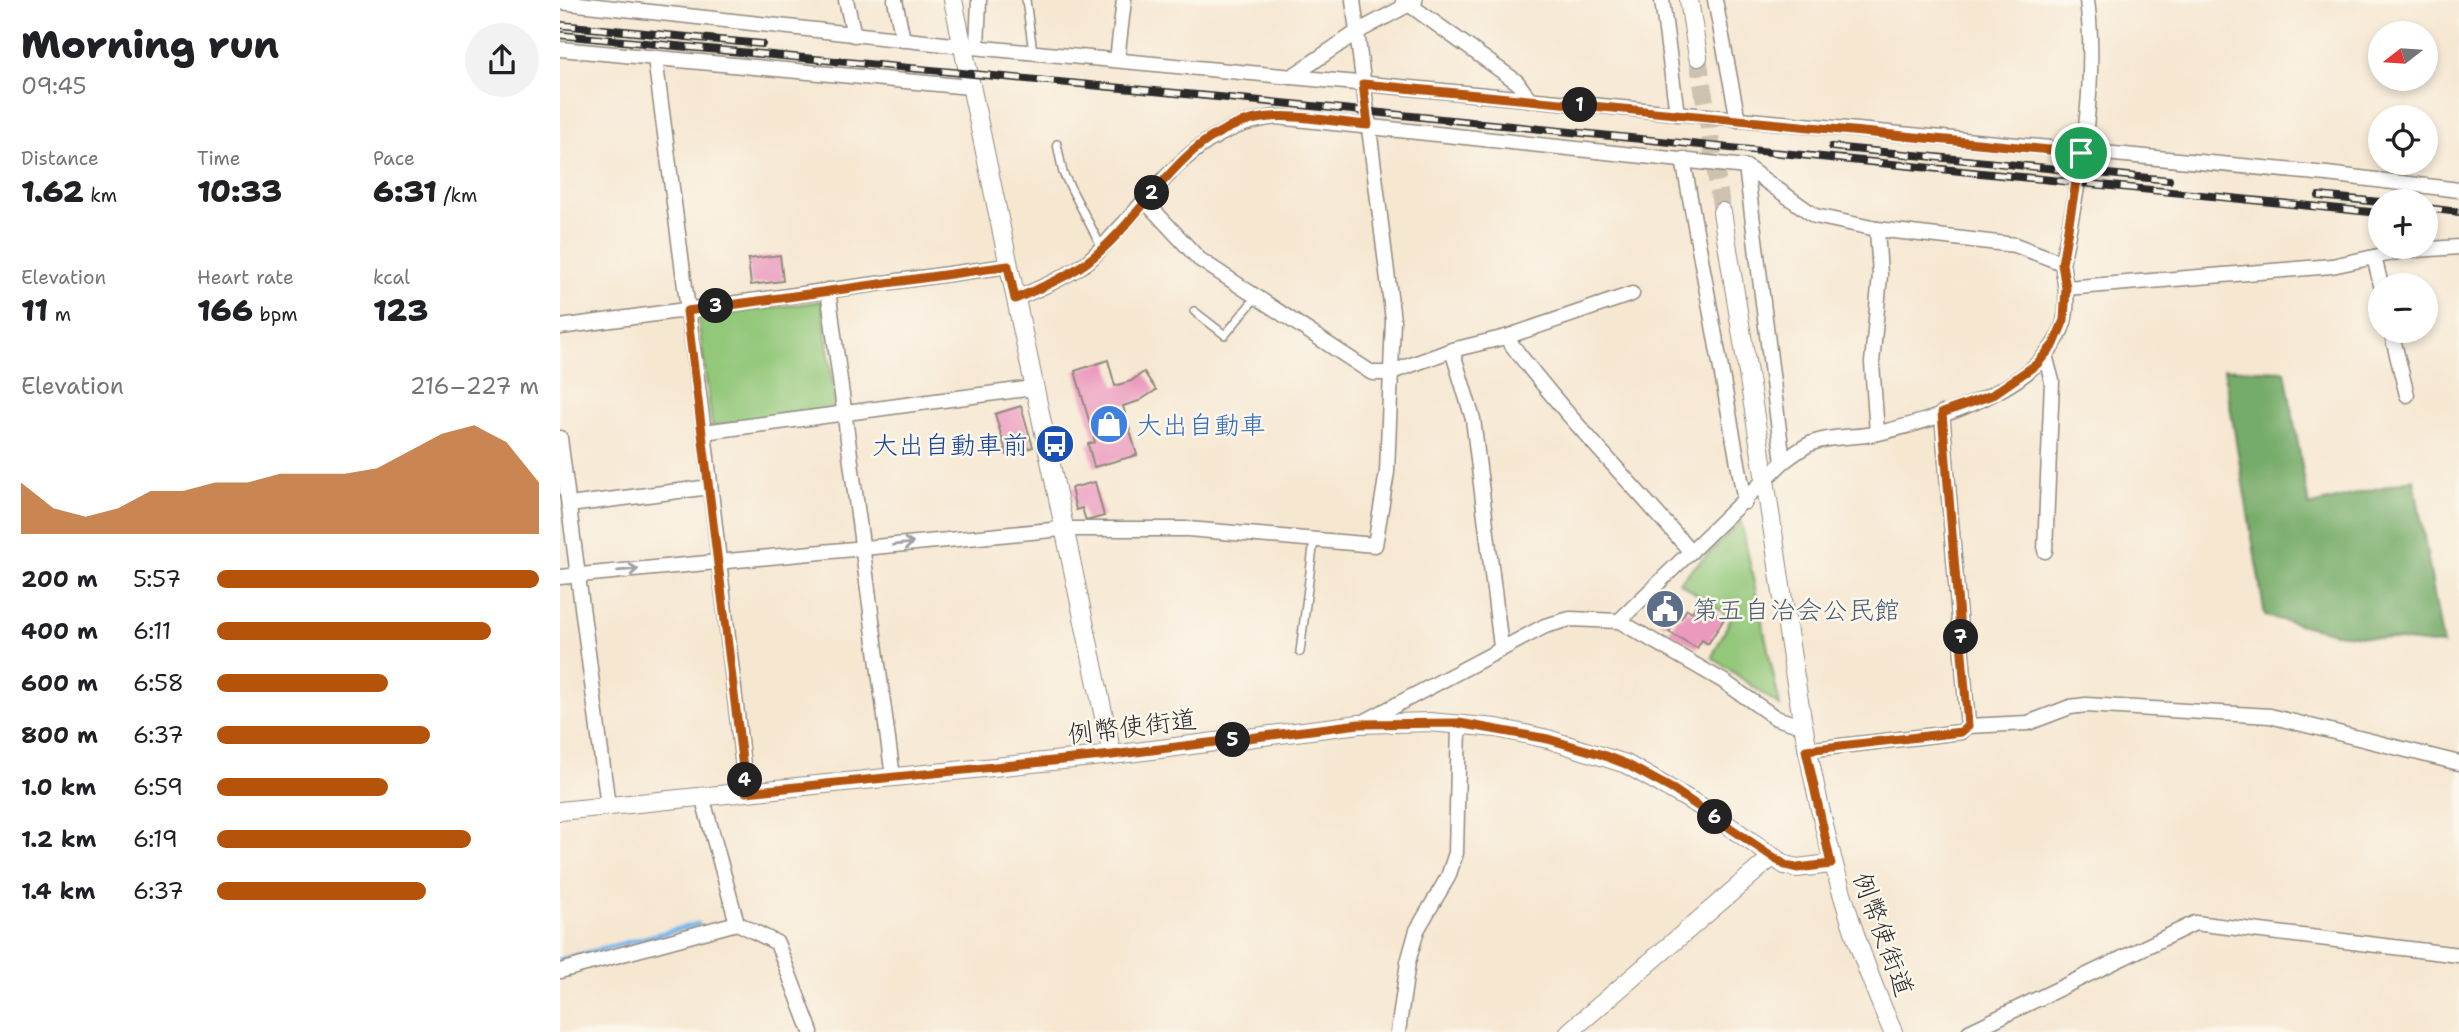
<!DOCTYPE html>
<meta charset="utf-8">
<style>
body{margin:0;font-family:"Shantell Sans","Klee One",sans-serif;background:#f2f2f2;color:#202124;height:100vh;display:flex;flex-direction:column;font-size:26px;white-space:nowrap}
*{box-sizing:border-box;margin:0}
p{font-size:23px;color:#757577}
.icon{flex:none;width:38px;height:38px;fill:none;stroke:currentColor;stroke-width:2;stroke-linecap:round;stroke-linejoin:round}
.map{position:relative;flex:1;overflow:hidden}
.details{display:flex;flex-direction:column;background:#fff;width:560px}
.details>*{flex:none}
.needle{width:46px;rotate:253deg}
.fabs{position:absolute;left:1808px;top:21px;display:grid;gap:14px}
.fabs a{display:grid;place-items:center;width:70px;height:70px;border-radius:50%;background:#fff;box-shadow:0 4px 10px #0003;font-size:35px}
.pin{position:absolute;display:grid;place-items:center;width:60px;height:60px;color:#fff;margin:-30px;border:4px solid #fff;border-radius:50%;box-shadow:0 2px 7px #0007}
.km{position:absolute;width:35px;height:35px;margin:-18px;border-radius:50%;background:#222;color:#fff;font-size:19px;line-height:35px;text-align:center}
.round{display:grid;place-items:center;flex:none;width:74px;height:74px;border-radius:37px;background:#f2f2f2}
.overview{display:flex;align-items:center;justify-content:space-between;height:119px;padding:0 21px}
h1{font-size:38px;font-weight:800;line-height:52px}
.stats{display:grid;grid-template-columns:repeat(3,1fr);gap:10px;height:119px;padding:7px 21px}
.stats div{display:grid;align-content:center}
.stats b{font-size:30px;font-weight:800}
.stats small{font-size:19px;font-weight:400}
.stats p{font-size:19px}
.chart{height:196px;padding:14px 21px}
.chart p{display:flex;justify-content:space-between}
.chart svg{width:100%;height:126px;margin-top:7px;fill:#b45309;opacity:.7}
ul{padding:0 21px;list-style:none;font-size:23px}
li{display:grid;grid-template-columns:112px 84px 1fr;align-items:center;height:52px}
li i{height:18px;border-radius:9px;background:#b45309}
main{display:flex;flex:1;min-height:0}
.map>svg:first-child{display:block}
.green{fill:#93c779;stroke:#5f7952;stroke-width:2}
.forest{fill:#76ac69;stroke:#506c4a;stroke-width:2}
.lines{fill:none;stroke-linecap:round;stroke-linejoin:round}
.stream{stroke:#77b7eb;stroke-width:5}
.building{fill:#eb9abe}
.tertiary-tunnel{stroke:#cdc1b0;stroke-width:18;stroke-dasharray:18 9;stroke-linecap:butt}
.service-casing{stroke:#90897e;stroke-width:10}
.minor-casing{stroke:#90897e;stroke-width:17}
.tertiary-casing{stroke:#90897e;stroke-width:20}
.service{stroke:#fff;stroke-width:7}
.minor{stroke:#fff;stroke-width:14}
.tertiary{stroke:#fff;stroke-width:18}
.rail-casing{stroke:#2b2b2b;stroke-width:8}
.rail{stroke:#fbf7ec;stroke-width:5;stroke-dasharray:16;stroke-linecap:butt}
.oneway{stroke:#a0a0a0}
.route-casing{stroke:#fff;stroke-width:14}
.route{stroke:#b45309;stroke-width:9}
.labels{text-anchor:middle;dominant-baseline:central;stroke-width:5;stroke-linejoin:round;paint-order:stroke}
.shop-label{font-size:26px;fill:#366cbe;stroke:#fbf7ec;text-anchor:start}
.transit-label{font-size:26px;fill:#164399;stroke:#fbf7ec;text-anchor:end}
.service-label{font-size:26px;fill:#4e5e75;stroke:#fbf7ec;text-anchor:start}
.street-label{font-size:26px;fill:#2b2b2b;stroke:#fbf7ec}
</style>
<main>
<section class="details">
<div class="overview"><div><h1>Morning run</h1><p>09:45</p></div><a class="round"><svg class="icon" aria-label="share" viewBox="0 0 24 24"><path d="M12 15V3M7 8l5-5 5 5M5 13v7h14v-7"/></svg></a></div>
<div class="stats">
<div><p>Distance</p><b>1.62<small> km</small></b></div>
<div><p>Time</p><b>10:33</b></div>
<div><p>Pace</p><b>6:31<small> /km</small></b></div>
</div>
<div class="stats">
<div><p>Elevation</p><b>11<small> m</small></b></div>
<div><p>Heart rate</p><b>166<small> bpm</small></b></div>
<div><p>kcal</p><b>123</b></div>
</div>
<div class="chart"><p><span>Elevation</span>216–227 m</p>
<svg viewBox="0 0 160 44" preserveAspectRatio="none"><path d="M0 44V26L10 35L20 38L30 35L40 29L50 29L60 26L70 26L80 23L90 23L100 23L110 21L120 15L130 9L140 6L150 12L160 26V44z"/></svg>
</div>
<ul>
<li><b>200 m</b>5:57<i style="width:100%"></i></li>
<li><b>400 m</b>6:11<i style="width:85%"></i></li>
<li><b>600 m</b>6:58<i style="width:53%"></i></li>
<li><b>800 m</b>6:37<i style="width:66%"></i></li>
<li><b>1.0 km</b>6:59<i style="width:53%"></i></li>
<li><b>1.2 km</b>6:19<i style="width:79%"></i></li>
<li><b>1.4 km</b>6:37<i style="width:65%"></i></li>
</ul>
</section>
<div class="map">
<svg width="1899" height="1032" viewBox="0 0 1899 1032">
<rect width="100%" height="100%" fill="#fbf7ec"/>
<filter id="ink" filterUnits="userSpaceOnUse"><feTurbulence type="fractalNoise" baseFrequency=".0143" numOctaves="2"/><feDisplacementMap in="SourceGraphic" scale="14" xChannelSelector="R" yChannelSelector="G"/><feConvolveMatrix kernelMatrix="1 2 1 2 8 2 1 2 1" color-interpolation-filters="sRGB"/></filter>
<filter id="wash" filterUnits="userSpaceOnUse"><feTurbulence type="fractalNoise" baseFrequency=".00686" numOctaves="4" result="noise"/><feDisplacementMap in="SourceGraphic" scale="28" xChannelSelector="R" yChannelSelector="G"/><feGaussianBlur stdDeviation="1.57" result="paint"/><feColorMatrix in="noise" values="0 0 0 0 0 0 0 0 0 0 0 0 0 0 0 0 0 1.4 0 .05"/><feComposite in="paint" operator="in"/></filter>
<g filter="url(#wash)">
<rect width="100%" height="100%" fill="#f6e7d1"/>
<!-- green -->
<g class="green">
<polygon points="262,301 276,410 152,426 138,318"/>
<polygon points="1181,522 1220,706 1152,657 1171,618 1119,582"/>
</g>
<!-- forest -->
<polygon class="forest" points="1664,369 1725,371 1749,506 1854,479 1883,645 1775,633 1705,616"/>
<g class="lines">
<!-- stream -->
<polyline class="stream" points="0,960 138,924"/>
</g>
<g id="blocks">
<!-- building -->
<g class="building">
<polygon points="220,255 223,281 191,285 188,259"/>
<polygon points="548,360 555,386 571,381 584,372 596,390 579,401 563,406 577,455 534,467 528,444 535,442 515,371"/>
<polygon points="461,406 473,447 447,455 435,414"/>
<polygon points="535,482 544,516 526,521 522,508 516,510 511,488"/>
<polygon points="1112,592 1121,600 1117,604 1120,608 1105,625 1089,611 1106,593 1108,595"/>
<polygon points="1135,607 1146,618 1151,610 1164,619 1148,644 1142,640 1137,648 1109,632 1118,616 1121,618 1127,609 1132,612"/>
</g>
</g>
</g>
<g filter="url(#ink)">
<use href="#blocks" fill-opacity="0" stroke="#90897e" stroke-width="2"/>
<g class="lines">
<!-- tertiary-tunnel -->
<polyline class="tertiary-tunnel" points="1138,57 1162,212"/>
<!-- service casing -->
<g class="service-casing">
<g id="service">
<polyline points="466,0 473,52"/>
<polyline points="497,144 503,173 542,248"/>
<polyline points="634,311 665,335 697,296"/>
<polyline points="740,652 754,540"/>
</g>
</g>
<!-- minor casing -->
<g class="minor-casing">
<g id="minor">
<polyline points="286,0 294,35"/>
<polyline points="335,0 343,40"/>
<polyline points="843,0 957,82 970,100"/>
<polyline points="1102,0 1117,114"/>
<polyline points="1155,0 1178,120"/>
<polyline points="0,2 402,46 1767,174 1899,190"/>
<polyline points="417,47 419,0"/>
<polyline points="0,49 410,87"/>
<polyline points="95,58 144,432 186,792"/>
<polyline points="557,60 564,0"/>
<polyline points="731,77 797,32 855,1"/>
<polyline points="1123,159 1185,502"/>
<polyline points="1186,167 1223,462"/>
<polyline points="585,201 639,259 812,373 829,373 892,350 913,419 941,647"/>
<polyline points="1317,229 1320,275 1312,363 1317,433"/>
<polyline points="1814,257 1821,285"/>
<path d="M1502,263C1520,179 1538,86 1527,0"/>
<polyline points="1506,288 1772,266 1842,251 1899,247"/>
<polyline points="268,290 333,777"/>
<path d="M455,299C480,288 505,278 527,262C538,253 547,242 557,231C606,179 640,125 717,117L1186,167L1255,216L1317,229L1455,245L1502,263C1505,282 1509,303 1504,322C1485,388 1378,419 1319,433C1298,438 1275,435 1255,442C1244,445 1233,455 1223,462L1059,621"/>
<polyline points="0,327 448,266"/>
<polyline points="1831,331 1847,395"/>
<path d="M946,337C1002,413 1069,480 1131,552"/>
<polyline points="892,350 946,337 1072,294"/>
<polyline points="1485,355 1492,381 1485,551"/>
<polyline points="1382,413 1408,726"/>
<polyline points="144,432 473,388"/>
<polyline points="0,438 48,806"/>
<polyline points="9,505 150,487"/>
<polyline points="0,577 502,529 628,529 815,545 827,472 833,320 793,0"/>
<polyline points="800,724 985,626 1010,619 1059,621 1163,681 1216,718 1242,726"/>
<polyline points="1246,750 1401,732 1408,726 1468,723 1510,707 1526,705 1710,716 1899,763"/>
<polyline points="142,796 177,923"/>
<polyline points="0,971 177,923 217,943 251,1032"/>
<polyline points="838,1032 848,962 857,930 888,877 896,853 899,723"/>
<polyline points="1409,1032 1635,923 1899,955"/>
</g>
</g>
<!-- tertiary casing -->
<g class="tertiary-casing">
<g id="tertiary">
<polyline points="393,0 552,755"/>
<polyline points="1129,0 1138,57"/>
<path d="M1162,212C1180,325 1199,438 1216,552C1241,721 1262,874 1333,1032"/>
<polyline points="0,811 552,755 799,724 869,722 937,728 988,739 1066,764 1140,806 1225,865 1237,868 1271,864"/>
<polyline points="1009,1032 1211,858"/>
</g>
</g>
<!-- service -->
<use href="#service" class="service"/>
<!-- minor -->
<use href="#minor" class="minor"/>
<!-- tertiary -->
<use href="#tertiary" class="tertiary"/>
<!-- rail casing -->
<g class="rail-casing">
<g id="rail">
<polyline points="0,25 202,44"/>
<polyline points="0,35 732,104 1820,213"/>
<polyline points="1272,147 1609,180"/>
<polyline points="1759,196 1820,202"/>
<polyline points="1866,208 1899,212"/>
</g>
</g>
<!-- rail -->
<use href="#rail" class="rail"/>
</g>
<!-- one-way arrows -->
<defs><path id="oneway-shaft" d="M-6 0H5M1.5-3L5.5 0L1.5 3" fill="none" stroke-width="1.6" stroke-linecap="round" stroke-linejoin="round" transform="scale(1.75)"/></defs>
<g class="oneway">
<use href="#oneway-shaft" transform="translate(343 544) rotate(-6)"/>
<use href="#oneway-shaft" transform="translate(68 570) rotate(-5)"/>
</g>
</g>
<g class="lines" filter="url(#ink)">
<!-- route casing -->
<g class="route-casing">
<path id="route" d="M803,84L1521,153L1502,264L1506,288L1504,320L1494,344L1477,364L1432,395L1382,413L1408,726L1401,732L1246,750L1271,864L1237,868L1225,865L1114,790L1066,764L1040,754L988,739L899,723L799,724L552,755L186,792L127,311L448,266L455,299C480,288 505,278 527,262C586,218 617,135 696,119C731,112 772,122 808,125Z"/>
</g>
<!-- route -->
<use href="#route" class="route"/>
</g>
<!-- icons -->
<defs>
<g id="shop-disc" transform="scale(2.0125)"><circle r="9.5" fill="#3f7fe0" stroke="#fbf7ec"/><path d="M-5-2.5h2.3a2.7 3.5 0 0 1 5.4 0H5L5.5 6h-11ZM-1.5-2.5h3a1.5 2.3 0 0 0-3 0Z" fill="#fff"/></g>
<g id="bus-disc" transform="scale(2.0125)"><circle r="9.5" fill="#1a4fb4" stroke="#fbf7ec"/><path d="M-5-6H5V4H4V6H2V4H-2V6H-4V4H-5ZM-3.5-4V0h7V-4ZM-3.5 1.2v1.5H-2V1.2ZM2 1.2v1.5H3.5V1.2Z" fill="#fff"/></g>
<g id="civic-disc" transform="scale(2.0125)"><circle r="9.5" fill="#5c6f8a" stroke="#fbf7ec"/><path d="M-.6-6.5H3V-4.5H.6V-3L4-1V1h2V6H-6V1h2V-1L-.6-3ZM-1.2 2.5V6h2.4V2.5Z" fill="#fff"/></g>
</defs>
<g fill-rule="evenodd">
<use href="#shop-disc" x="549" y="424"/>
<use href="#bus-disc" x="495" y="444"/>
<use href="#civic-disc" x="1105" y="609"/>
</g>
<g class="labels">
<!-- shop labels -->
<g class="shop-label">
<text x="576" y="424">大出自動車</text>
</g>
<!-- transit labels -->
<g class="transit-label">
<text x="468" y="444">大出自動車前</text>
</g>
<!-- service labels -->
<g class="service-label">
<text x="1132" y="609">第五自治会公民館</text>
</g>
<!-- street labels -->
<g class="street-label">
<text transform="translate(572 726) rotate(-7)">例幣使街道</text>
<text transform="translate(1324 934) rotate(70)">例幣使街道</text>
</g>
</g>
</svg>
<div class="fabs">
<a><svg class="needle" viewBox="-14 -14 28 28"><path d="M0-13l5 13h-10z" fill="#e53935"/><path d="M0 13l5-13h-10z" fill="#757577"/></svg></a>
<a><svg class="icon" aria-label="locate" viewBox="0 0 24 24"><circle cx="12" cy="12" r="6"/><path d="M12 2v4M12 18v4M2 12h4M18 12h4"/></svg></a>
<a>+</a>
<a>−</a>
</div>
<div class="pin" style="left:1521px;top:153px;background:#1e9e55"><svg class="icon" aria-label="arrive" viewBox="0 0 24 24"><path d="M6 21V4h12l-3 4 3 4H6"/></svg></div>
<b class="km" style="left:1020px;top:105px">1</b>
<b class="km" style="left:592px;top:193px">2</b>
<b class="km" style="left:156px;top:306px">3</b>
<b class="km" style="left:185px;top:780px">4</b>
<b class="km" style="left:673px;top:740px">5</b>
<b class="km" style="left:1155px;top:817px">6</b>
<b class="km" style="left:1401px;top:637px">7</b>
</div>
</main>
